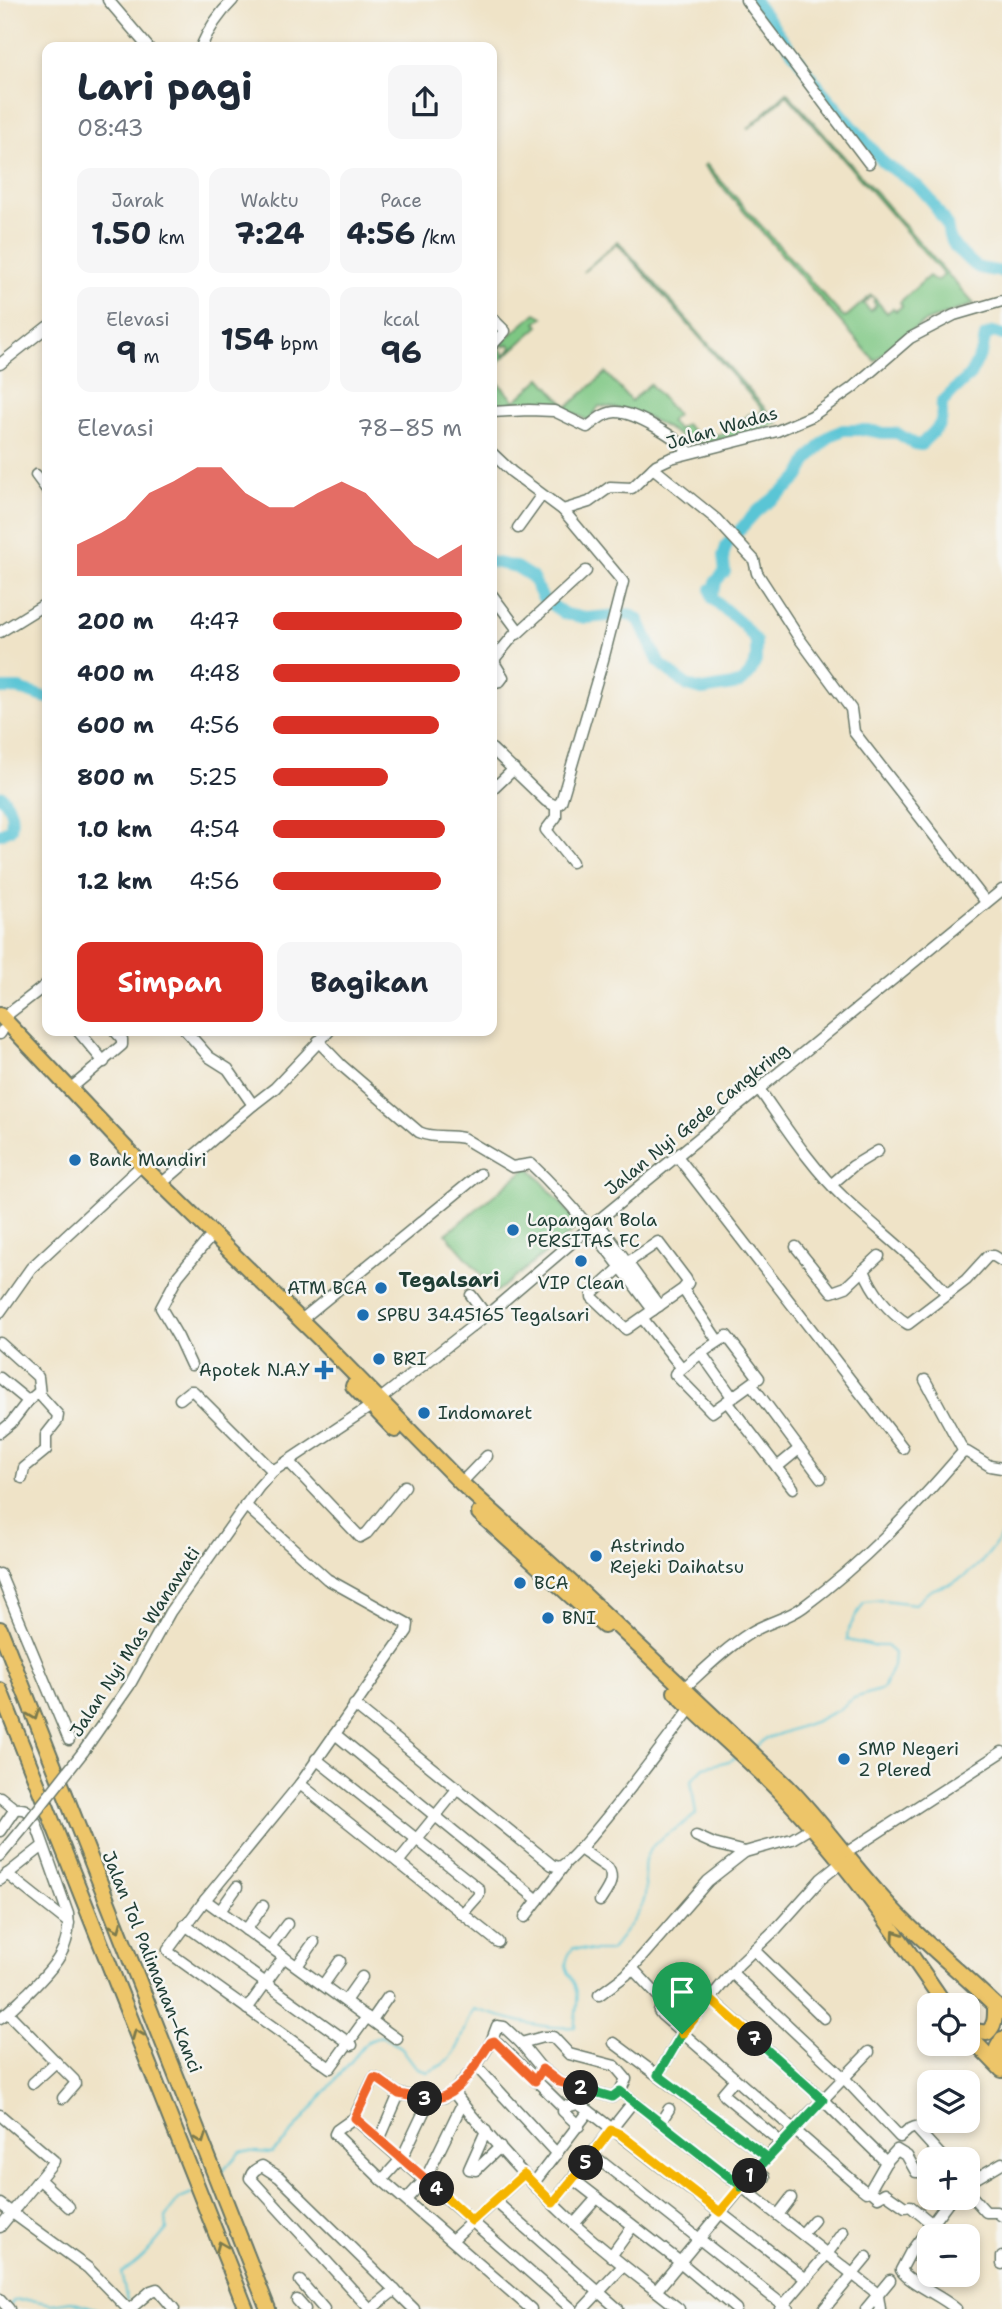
<!DOCTYPE html>
<html lang="id">
<meta charset="utf-8">
<style>
body{margin:0;font-family:"Shantell Sans",sans-serif;background:#f6f6f7;color:#1f2937;height:100vh;display:flex;flex-direction:column;font-size:26px;white-space:nowrap}
*{box-sizing:border-box;margin:0}
p{font-size:23px;color:#747a83}
.icon{flex:none;width:38px;height:38px;fill:none;stroke:currentColor;stroke-width:2;stroke-linecap:round;stroke-linejoin:round}
.map{position:relative;flex:1;overflow:hidden}
.drawer{position:absolute;left:42px;top:42px;width:455px;height:994px;display:flex;flex-direction:column;background:#fff;border-radius:14px;box-shadow:0 4px 10px #0003}
.drawer>*{flex:none}
.fabs{position:absolute;left:917px;top:1993px;display:grid;gap:14px}
.fabs a{display:grid;place-items:center;width:63px;height:63px;border-radius:14px;background:#fff;box-shadow:0 4px 10px #0003;font-size:35px}
.pin{position:absolute;display:grid;place-items:center;width:60px;height:60px;color:#fff;margin:-72px -30px;border-radius:50% 50% 50% 0;rotate:-45deg;box-shadow:0 0 7px #0007}
.pin .icon{rotate:45deg}
.km{position:absolute;width:35px;height:35px;margin:-18px;border-radius:50%;background:#222;color:#fff;font-size:19px;line-height:35px;text-align:center}
.round{display:grid;place-items:center;flex:none;width:74px;height:74px;border-radius:14px;background:#f6f6f7}
.overview{display:flex;align-items:center;justify-content:space-between;height:119px;padding:0 35px}
h1{font-size:38px;font-weight:700;line-height:52px}
.figures{display:grid;grid-template-columns:repeat(3,1fr);gap:10px;height:119px;padding:7px 35px}
.figures div{display:grid;align-content:center;border-radius:14px;background:#f6f6f7;text-align:center}
.figures b{font-size:30px;font-weight:700}
.figures small{font-size:19px;font-weight:400}
.figures p{font-size:19px}
.chart{height:196px;padding:14px 35px}
.chart p{display:flex;justify-content:space-between}
.chart svg{width:100%;height:126px;margin-top:7px;fill:#d93025;opacity:.7}
.cta{display:flex;gap:14px;margin-top:auto;padding:14px 35px}
.cta a{flex:1;height:80px;border-radius:14px;background:#d93025;color:#fff;font-size:28px;font-weight:700;line-height:80px;text-align:center}
.cta a+a{background:#f6f6f7;color:#1f2937}
ul{padding:0 35px;list-style:none;font-size:23px}
li{display:grid;grid-template-columns:112px 84px 1fr;align-items:center;height:52px}
li i{height:18px;border-radius:9px;background:#d93025}
.map>svg:first-child{display:block}
.green{fill:#7ec783;stroke:#4e825c;stroke-width:2}
.lines{fill:none;stroke-linecap:round;stroke-linejoin:round}
.stream{stroke:#5ac5d5;stroke-width:2}
.river{stroke:#5ac5d5;stroke-width:12}
.minor-casing{stroke:#687767;stroke-width:13}
.highway-casing{stroke:#687767;stroke-width:18}
.minor{stroke:#fff;stroke-width:10}
.highway{stroke:#edc569;stroke-width:14}
.minor-bridge-casing{stroke:#687767;stroke-width:13;stroke-linecap:butt}
.minor-bridge{stroke:#fff;stroke-width:10}
.oneway{stroke:#7c7a4c}
.split-1-casing{stroke:#fff;stroke-width:14}
.split-2-casing{stroke:#fff;stroke-width:14}
.split-3-casing{stroke:#fff;stroke-width:14}
.split-4-casing{stroke:#fff;stroke-width:14}
.split-5-casing{stroke:#fff;stroke-width:14}
.split-6-casing{stroke:#fff;stroke-width:14}
.split-7-casing{stroke:#fff;stroke-width:14}
.split-8-casing{stroke:#fff;stroke-width:14}
.split-1{stroke:#22a559;stroke-width:9}
.split-2{stroke:#22a559;stroke-width:9}
.split-3{stroke:#f0652b;stroke-width:9}
.split-4{stroke:#f0652b;stroke-width:9}
.split-5{stroke:#f5b400;stroke-width:9}
.split-6{stroke:#f5b400;stroke-width:9}
.split-7{stroke:#22a559;stroke-width:9}
.split-8{stroke:#f5b400;stroke-width:9}
.poi-dot{fill:#1f6fb2;stroke:#f6f6f2;stroke-width:2.5}
.labels{text-anchor:middle;dominant-baseline:central;stroke-width:5;stroke-linejoin:round;paint-order:stroke}
.street-label{font-size:18px;fill:#1f3d34;stroke:#f6f6f2}
.poi-label{font-size:18px;fill:#1f3d34;stroke:#f6f6f2;text-anchor:start}
.quarter-label{font-size:21px;font-weight:bold;fill:#1f3d34;stroke:#f6f6f2}
</style>
<div class="map">
<svg width="1002" height="2309" viewBox="0 0 1002 2309">
<rect width="100%" height="100%" fill="#f6f6f2"/>
<filter id="ink" filterUnits="userSpaceOnUse"><feTurbulence type="fractalNoise" baseFrequency=".0143" numOctaves="2"/><feDisplacementMap in="SourceGraphic" scale="14" xChannelSelector="R" yChannelSelector="G"/><feConvolveMatrix kernelMatrix="1 2 1 2 8 2 1 2 1" color-interpolation-filters="sRGB"/></filter>
<filter id="wash" filterUnits="userSpaceOnUse"><feTurbulence type="fractalNoise" baseFrequency=".00686" numOctaves="4" result="noise"/><feDisplacementMap in="SourceGraphic" scale="28" xChannelSelector="R" yChannelSelector="G"/><feGaussianBlur stdDeviation="1.57" result="paint"/><feColorMatrix in="noise" values="0 0 0 0 0 0 0 0 0 0 0 0 0 0 0 0 0 1.4 0 .05"/><feComposite in="paint" operator="in"/></filter>
<g filter="url(#wash)">
<rect width="100%" height="100%" fill="#efe3c7"/>
<!-- green -->
<g class="green">
<polygon points="787,92 974,304 925,322 909,332 875,361 704,166 706,164 843,317 847,316 871,295 873,297 870,297 864,304 870,311 876,306 873,301 875,299 887,313 893,308 896,311 902,306 900,302 929,276 936,281 944,275 787,95 748,129"/>
<path d="M618,241L778,423L743,437L691,444C658,421 639,410 599,406L589,421L560,407L546,405L492,408V376L515,401L541,378L567,407L606,373L631,401L650,384L677,415L670,421L678,430L685,424L700,438L726,433L750,414L756,417L763,410L617,243L583,272Z"/>
<polygon points="536,313 543,317 536,323 539,326 492,368 492,355 499,347 504,355 512,348 509,344 504,347 501,343"/>
<polygon points="527,1168 531,1169 578,1223 579,1227 496,1292 446,1234"/>
</g>
<g class="lines">
<!-- stream -->
<g class="stream">
<path d="M754,1748L765,1739L816,1721L838,1710L854,1698L883,1689L893,1666L894,1653L886,1646H873L847,1640L848,1630L864,1602L883,1600L915,1604C921,1600 926,1593 931,1590C938,1587 945,1586 952,1583C975,1572 990,1555 1002,1534"/>
<path d="M222,2172L241,2151L272,2153L285,2141L367,2042L381,2036L401,2047L416,2067L427,2072C462,2060 459,2038 474,2009C506,2018 543,2030 575,2027C574,2016 579,2004 577,1993C574,1973 557,1970 573,1948L593,1951H610C620,1939 644,1911 645,1895C647,1883 641,1869 646,1857C656,1834 680,1830 696,1814L691,1781L704,1767L729,1761L736,1757"/>
<path d="M127,2300L121,2273C140,2263 153,2246 167,2229L166,2216L180,2198L192,2193"/>
<polyline points="11,2305 13,2301 30,2300 53,2304 71,2301 98,2309"/>
</g>
<!-- river -->
<g class="river">
<polyline points="754,0 823,92 884,163 919,187 930,199 947,225 949,236 955,247 969,261 979,268 1002,272"/>
<path d="M492,562L516,567L532,577L543,599L565,614L586,618L629,614L639,620L659,663L688,686L702,690L739,684L749,675L756,661V641L743,625L713,599L711,589L715,588L716,581L725,572L723,556L727,544L756,512L791,485L799,477L809,458L830,436L843,430H867L883,433H897L915,444L921,445C926,437 938,431 941,421C943,415 941,409 942,402L970,375L983,349L985,336L994,332L1002,335"/>
<polyline points="0,689 19,689 47,698"/>
<path d="M0,797L2,796C11,808 13,814 11,829L0,834"/>
</g>
</g>
</g>
<g filter="url(#ink)">
<g class="lines">
<!-- minor casing -->
<g class="minor-casing">
<g id="minor">
<polyline points="108,0 148,47"/>
<polyline points="746,0 869,163"/>
<path d="M201,47C209,28 219,14 233,0"/>
<polyline points="492,318 505,331 492,345"/>
<polyline points="0,364 47,327"/>
<path d="M492,412L529,410L554,411L587,427C596,421 604,412 616,412C635,412 678,438 689,452"/>
<polyline points="492,453 512,472 563,510 589,502 610,487 632,488 656,465 671,458 777,431 812,416 852,388 910,338 954,315 1002,301"/>
<polyline points="653,468 716,519 754,560 757,573 799,638 851,709 854,732 986,902"/>
<polyline points="36,475 47,490"/>
<polyline points="518,528 541,496"/>
<polyline points="492,595 518,630 495,658 495,664 503,677 500,681 492,683"/>
<polyline points="0,632 47,603"/>
<polyline points="517,634 586,571"/>
<polyline points="492,749 546,801 556,806 561,802 603,660 623,582 563,510"/>
<polyline points="492,790 514,769"/>
<polyline points="556,806 556,817 546,830 572,862"/>
<polyline points="3,1018 47,984"/>
<polyline points="78,1031 104,1062"/>
<polyline points="186,1031 209,1057 228,1069 253,1105"/>
<polyline points="0,1034 2,1031"/>
<path d="M318,1041L341,1065L419,1132C433,1139 448,1134 463,1138L512,1167L531,1164C577,1207 615,1260 653,1310"/>
<polyline points="70,1089 122,1045 122,1039 115,1031"/>
<path d="M759,1089C785,1126 811,1167 845,1199C879,1231 916,1258 947,1294"/>
<polyline points="677,1156 903,1448"/>
<polyline points="161,1184 253,1105 275,1088 329,1031"/>
<polyline points="832,1184 853,1166 878,1151"/>
<polyline points="597,1221 659,1306"/>
<polyline points="796,1247 832,1292 846,1287 864,1270"/>
<path d="M879,1256L864,1270C872,1291 889,1313 908,1324L966,1280L988,1256H994L1002,1261"/>
<polyline points="683,1289 688,1283 686,1279 658,1242 621,1267 592,1293 592,1297 626,1329 683,1289 718,1341"/>
<polyline points="471,1295 486,1315"/>
<polyline points="0,1312 31,1268 142,1165"/>
<polyline points="643,1319 681,1367"/>
<polyline points="301,1320 480,1174"/>
<polygon points="727,1336 759,1378 712,1412 675,1374 701,1353"/>
<polyline points="0,1343 38,1377 40,1395 58,1415 57,1421 46,1435 46,1450 24,1468 22,1478"/>
<polyline points="701,1353 733,1398"/>
<polyline points="191,1365 178,1337 161,1308 178,1276 207,1241"/>
<polyline points="0,1378 28,1401 39,1392"/>
<polyline points="925,1380 964,1452"/>
<polyline points="752,1385 821,1478"/>
<polyline points="180,1399 190,1391 193,1391 273,1471"/>
<polyline points="379,1400 494,1309 589,1228 1002,890"/>
<polyline points="728,1403 793,1488"/>
<polyline points="0,1432 11,1423 28,1401"/>
<polyline points="288,1461 360,1537 367,1533 405,1486"/>
<polyline points="777,1467 799,1449"/>
<polyline points="461,1483 487,1456"/>
<polyline points="245,1505 327,1579 408,1624 407,1631 335,1734 538,1900"/>
<polyline points="0,1574 69,1740"/>
<path d="M684,1688C705,1669 726,1648 750,1633C767,1622 787,1619 803,1607C863,1563 914,1509 962,1453L967,1452L990,1466L1002,1468"/>
<path d="M354,1705L552,1865L559,1867C578,1861 672,1733 691,1708"/>
<polyline points="335,1734 300,1784 498,1942"/>
<polyline points="83,1752 129,1686 170,1612 258,1488 273,1471 371,1406"/>
<polyline points="316,1759 479,1889 479,1895 462,1914"/>
<polyline points="300,1784 205,1900 168,1950 171,1954 330,2068 367,2017"/>
<path d="M0,1797L15,1809C26,1808 29,1811 35,1821L68,1914C72,1950 52,1969 28,1993C19,2001 10,2011 0,2018"/>
<polyline points="0,1831 15,1809"/>
<polyline points="696,1836 714,1844 745,1852 792,1839 812,1827"/>
<path d="M580,1849L608,1868C616,1880 606,1891 600,1901"/>
<polyline points="846,1853 1002,1752"/>
<polyline points="0,1856 25,1826"/>
<polyline points="398,1862 458,1788"/>
<polyline points="7,1874 69,1923"/>
<polyline points="0,1880 43,1846"/>
<polyline points="205,1900 397,2039"/>
<polyline points="220,1911 237,1887"/>
<polyline points="525,1917 564,1866"/>
<polyline points="185,1925 352,2045"/>
<polyline points="246,1930 263,1906"/>
<polyline points="270,1947 287,1924"/>
<polyline points="754,1950 824,2018"/>
<polyline points="297,1966 314,1942"/>
<polyline points="632,1968 661,1999 662,2004 659,2011 662,2015 861,2188 866,2192 871,2191"/>
<polyline points="732,1973 844,2078 900,2137 908,2130 915,2127 945,2160"/>
<polyline points="323,1985 340,1961"/>
<polyline points="599,1995 626,1975 708,1881 745,1852"/>
<polyline points="711,1999 823,2100 886,2162 870,2190 878,2197 885,2193 905,2207 910,2206 931,2223"/>
<polyline points="345,2001 362,1977"/>
<polyline points="247,2009 284,1957"/>
<polyline points="8,2013 56,2062 33,2083"/>
<polyline points="372,2020 388,1997"/>
<polyline points="491,2042 498,2043 561,2105 566,2107 578,2104 589,2111 806,2279"/>
<polyline points="521,2043 504,2027 497,2026 491,2042 476,2066 453,2092 444,2097 430,2099 399,2094 378,2079 374,2078 354,2118 337,2130 335,2134 382,2180 531,2309"/>
<polyline points="614,2043 767,2157"/>
<polyline points="56,2062 74,2080 75,2084 63,2098"/>
<polyline points="476,2066 557,2154"/>
<polyline points="542,2069 559,2082 612,2097 620,2091"/>
<polyline points="658,2075 684,2030 739,1964 777,1928 821,1879 841,1863"/>
<polyline points="735,2079 723,2093 725,2096 782,2143"/>
<polyline points="535,2081 542,2069 521,2043 543,2037 553,2037 569,2054 615,2066 626,2079 620,2091 874,2291 878,2296 880,2309"/>
<path d="M453,2092C490,2139 530,2183 574,2224C607,2254 644,2281 679,2309"/>
<polyline points="564,2106 563,2111 579,2126"/>
<polyline points="0,2115 54,2161 0,2227"/>
<polyline points="354,2118 572,2309"/>
<polyline points="660,2123 669,2109"/>
<polyline points="486,2131 469,2169 476,2170 500,2147"/>
<polyline points="380,2138 399,2094"/>
<polyline points="593,2155 788,2309"/>
<polyline points="886,2162 897,2150 907,2156 916,2172 924,2172 929,2165"/>
<polyline points="573,2179 680,2262 736,2309"/>
<polyline points="40,2180 69,2207"/>
<polyline points="382,2180 402,2158 430,2099"/>
<polyline points="968,2183 1002,2163"/>
<polyline points="533,2184 589,2111"/>
<polyline points="968,2192 986,2212 997,2212 1002,2216"/>
<polyline points="751,2194 765,2177"/>
<path d="M951,2198L910,2253L901,2270C910,2284 941,2295 956,2309"/>
<polyline points="406,2200 426,2178 462,2104"/>
<polyline points="495,2201 618,2309"/>
<polyline points="553,2203 633,2102"/>
<polyline points="0,2204 88,2268 128,2309"/>
<polyline points="778,2215 791,2198"/>
<polyline points="574,2224 596,2199"/>
<polyline points="802,2234 814,2220"/>
<polyline points="452,2240 524,2174"/>
<polyline points="611,2256 632,2227"/>
<polyline points="1002,2257 1002,2264"/>
<polyline points="300,2281 324,2309"/>
<polyline points="656,2291 767,2157 869,2052"/>
<polyline points="0,2299 9,2309"/>
<polyline points="297,2300 305,2309"/>
<polyline points="130,2309 151,2291 157,2289 174,2309"/>
<path d="M370,2309L250,2178C252,2171 256,2169 262,2166L279,2177L414,2309"/>
<polyline points="371,2309 395,2290"/>
<polyline points="583,2309 623,2266"/>
<polyline points="780,2309 827,2254 843,2232"/>
<polyline points="824,2309 867,2257"/>
<polyline points="866,2309 890,2280"/>
</g>
</g>
<!-- highway casing -->
<g class="highway-casing">
<g id="highway">
<path d="M0,1015L142,1165L319,1338L461,1483L575,1586L787,1786C828,1828 861,1879 903,1920C935,1952 970,1980 1002,2012"/>
<polyline points="353,1386 395,1430"/>
<polyline points="479,1513 604,1626"/>
<polyline points="0,1629 268,2309"/>
<polyline points="0,1690 246,2309"/>
<path d="M675,1692C709,1726 746,1757 779,1791C842,1856 895,1931 946,2006"/>
<path d="M968,2030L987,2033C996,2025 995,2017 995,2005"/>
<polyline points="968,2035 1002,2070"/>
<polyline points="1001,2067 997,2048 1002,2039"/>
</g>
</g>
<!-- minor -->
<use href="#minor" class="minor"/>
<!-- highway -->
<use href="#highway" class="highway"/>
<!-- minor-bridge casing -->
<g class="minor-bridge-casing">
<polyline id="minor-bridge" points="25,1826 83,1752"/>
</g>
<!-- minor-bridge -->
<use href="#minor-bridge" class="minor-bridge"/>
</g>
<!-- one-way arrows -->
<defs><path id="oneway-chevron" d="M-2-3.5L2.5 0L-2 3.5" fill="none" stroke-width="1.6" stroke-linecap="round" stroke-linejoin="round" transform="scale(1.75)"/></defs>
<g class="oneway">
<use href="#oneway-chevron" transform="translate(34 1715) rotate(69)"/>
<use href="#oneway-chevron" transform="translate(117 1927) rotate(68)"/>
<use href="#oneway-chevron" transform="translate(896 1935) rotate(-125)"/>
<use href="#oneway-chevron" transform="translate(137 2034) rotate(-112)"/>
<use href="#oneway-chevron" transform="translate(201 2139) rotate(69)"/>
<use href="#oneway-chevron" transform="translate(221 2246) rotate(-112)"/>
</g>
</g>
<g class="lines" filter="url(#ink)">
<!-- split-1 casing -->
<g class="split-1-casing">
<polyline id="split-1" points="682,2034 658,2075 767,2157 750,2176"/>
</g>
<!-- split-2 casing -->
<g class="split-2-casing">
<polyline id="split-2" points="581,2088 612,2097 620,2091 741,2186 750,2176"/>
</g>
<!-- split-3 casing -->
<g class="split-3-casing">
<path id="split-3" d="M425,2099C458,2103 475,2064 491,2042L494,2041L535,2081L542,2069L559,2082L581,2088"/>
</g>
<!-- split-4 casing -->
<g class="split-4-casing">
<polyline id="split-4" points="425,2099 399,2094 378,2079 374,2078 355,2118 437,2189"/>
</g>
<!-- split-5 casing -->
<g class="split-5-casing">
<polyline id="split-5" points="437,2189 472,2221 524,2174 553,2203 586,2163"/>
</g>
<!-- split-6 casing -->
<g class="split-6-casing">
<polyline id="split-6" points="586,2163 611,2130 620,2134 720,2212 741,2187"/>
</g>
<!-- split-7 casing -->
<g class="split-7-casing">
<polyline id="split-7" points="741,2187 823,2100 755,2039"/>
</g>
<!-- split-8 casing -->
<g class="split-8-casing">
<polyline id="split-8" points="682,2034 710,1999 755,2039"/>
</g>
<!-- split-1 -->
<use href="#split-1" class="split-1"/>
<!-- split-2 -->
<use href="#split-2" class="split-2"/>
<!-- split-3 -->
<use href="#split-3" class="split-3"/>
<!-- split-4 -->
<use href="#split-4" class="split-4"/>
<!-- split-5 -->
<use href="#split-5" class="split-5"/>
<!-- split-6 -->
<use href="#split-6" class="split-6"/>
<!-- split-7 -->
<use href="#split-7" class="split-7"/>
<!-- split-8 -->
<use href="#split-8" class="split-8"/>
</g>
<!-- markers -->
<g class="poi-dot">
<circle cx="75" cy="1160" r="7"/>
<circle cx="513" cy="1230" r="7"/>
<circle cx="581" cy="1261" r="7"/>
<circle cx="381" cy="1288" r="7"/>
<circle cx="363" cy="1315" r="7"/>
<circle cx="379" cy="1359" r="7"/>
<path d="M320.5 1359.5h7v7h7v7h-7v7h-7v-7h-7v-7h7z"/>
<circle cx="424" cy="1413" r="7"/>
<circle cx="596" cy="1556" r="7"/>
<circle cx="520" cy="1583" r="7"/>
<circle cx="548" cy="1618" r="7"/>
<circle cx="844" cy="1759" r="7"/>
</g>
<g class="labels">
<!-- street labels -->
<g class="street-label">
<text transform="translate(722 428) rotate(-16)">Jalan Wadas</text>
<text transform="translate(697 1119) rotate(-39)">Jalan Nyi Gede Cangkring</text>
<text transform="translate(135 1642) rotate(-57)">Jalan Nyi Mas Wanawati</text>
<text transform="translate(152 1962) rotate(68)">Jalan Tol Palimanan–Kanci</text>
</g>
<!-- poi labels -->
<g class="poi-label">
<text x="89" y="1160">Bank Mandiri</text>
<text x="527" y="1220">Lapangan Bola<tspan x="527" dy="21">PERSITAS FC</tspan></text>
<text x="581" y="1283" text-anchor="middle">VIP Clean</text>
<text x="367" y="1288" text-anchor="end">ATM BCA</text>
<text x="377" y="1315">SPBU 34.45165 Tegalsari</text>
<text x="393" y="1359">BRI</text>
<text x="310" y="1370" text-anchor="end">Apotek N.A.Y</text>
<text x="438" y="1413">Indomaret</text>
<text x="610" y="1546">Astrindo<tspan x="610" dy="21">Rejeki Daihatsu</tspan></text>
<text x="534" y="1583">BCA</text>
<text x="562" y="1618">BNI</text>
<text x="858" y="1749">SMP Negeri<tspan x="858" dy="21">2 Plered</tspan></text>
</g>
<!-- quarter labels -->
<g class="quarter-label">
<text x="449" y="1280">Tegalsari</text>
</g>
</g>
</svg>
<div class="fabs">
<a><svg class="icon" aria-label="locate" viewBox="0 0 24 24"><circle cx="12" cy="12" r="6"/><path d="M12 2v4M12 18v4M2 12h4M18 12h4"/></svg></a>
<a><svg class="icon" aria-label="layers" viewBox="0 0 24 24"><path d="M12 4l9 5-9 5-9-5zM3 14l9 5 9-5"/></svg></a>
<a>+</a>
<a>−</a>
</div>
<div class="pin" style="left:682px;top:2034px;background:#1e9e55"><svg class="icon" aria-label="arrive" viewBox="0 0 24 24"><path d="M6 21V4h12l-3 4 3 4H6"/></svg></div>
<b class="km" style="left:750px;top:2176px">1</b>
<b class="km" style="left:581px;top:2088px">2</b>
<b class="km" style="left:425px;top:2099px">3</b>
<b class="km" style="left:437px;top:2189px">4</b>
<b class="km" style="left:586px;top:2163px">5</b>
<b class="km" style="left:755px;top:2039px">7</b>
<section class="drawer">
<div class="overview"><div><h1>Lari pagi</h1><p>08:43</p></div><a class="round"><svg class="icon" aria-label="share" viewBox="0 0 24 24"><path d="M12 15V3M7 8l5-5 5 5M5 13v7h14v-7"/></svg></a></div>
<div class="figures">
<div><p>Jarak</p><b>1.50<small> km</small></b></div>
<div><p>Waktu</p><b>7:24</b></div>
<div><p>Pace</p><b>4:56<small> /km</small></b></div>
</div>
<div class="figures">
<div><p>Elevasi</p><b>9<small> m</small></b></div>
<div><b>154<small> bpm</small></b></div>
<div><p>kcal</p><b>96</b></div>
</div>
<div class="chart"><p><span>Elevasi</span>78–85 m</p>
<svg viewBox="0 0 160 44" preserveAspectRatio="none"><path d="M0 44V33L10 29L20 24L30 15L40 11L50 6L60 6L70 15L80 20L90 20L100 15L110 11L120 15L130 24L140 33L150 38L160 33V44z"/></svg>
</div>
<ul>
<li><b>200 m</b>4:47<i style="width:100%"></i></li>
<li><b>400 m</b>4:48<i style="width:99%"></i></li>
<li><b>600 m</b>4:56<i style="width:88%"></i></li>
<li><b>800 m</b>5:25<i style="width:61%"></i></li>
<li><b>1.0 km</b>4:54<i style="width:91%"></i></li>
<li><b>1.2 km</b>4:56<i style="width:89%"></i></li>
</ul>
<div class="cta"><a>Simpan</a><a>Bagikan</a></div>
</section>
</div>
